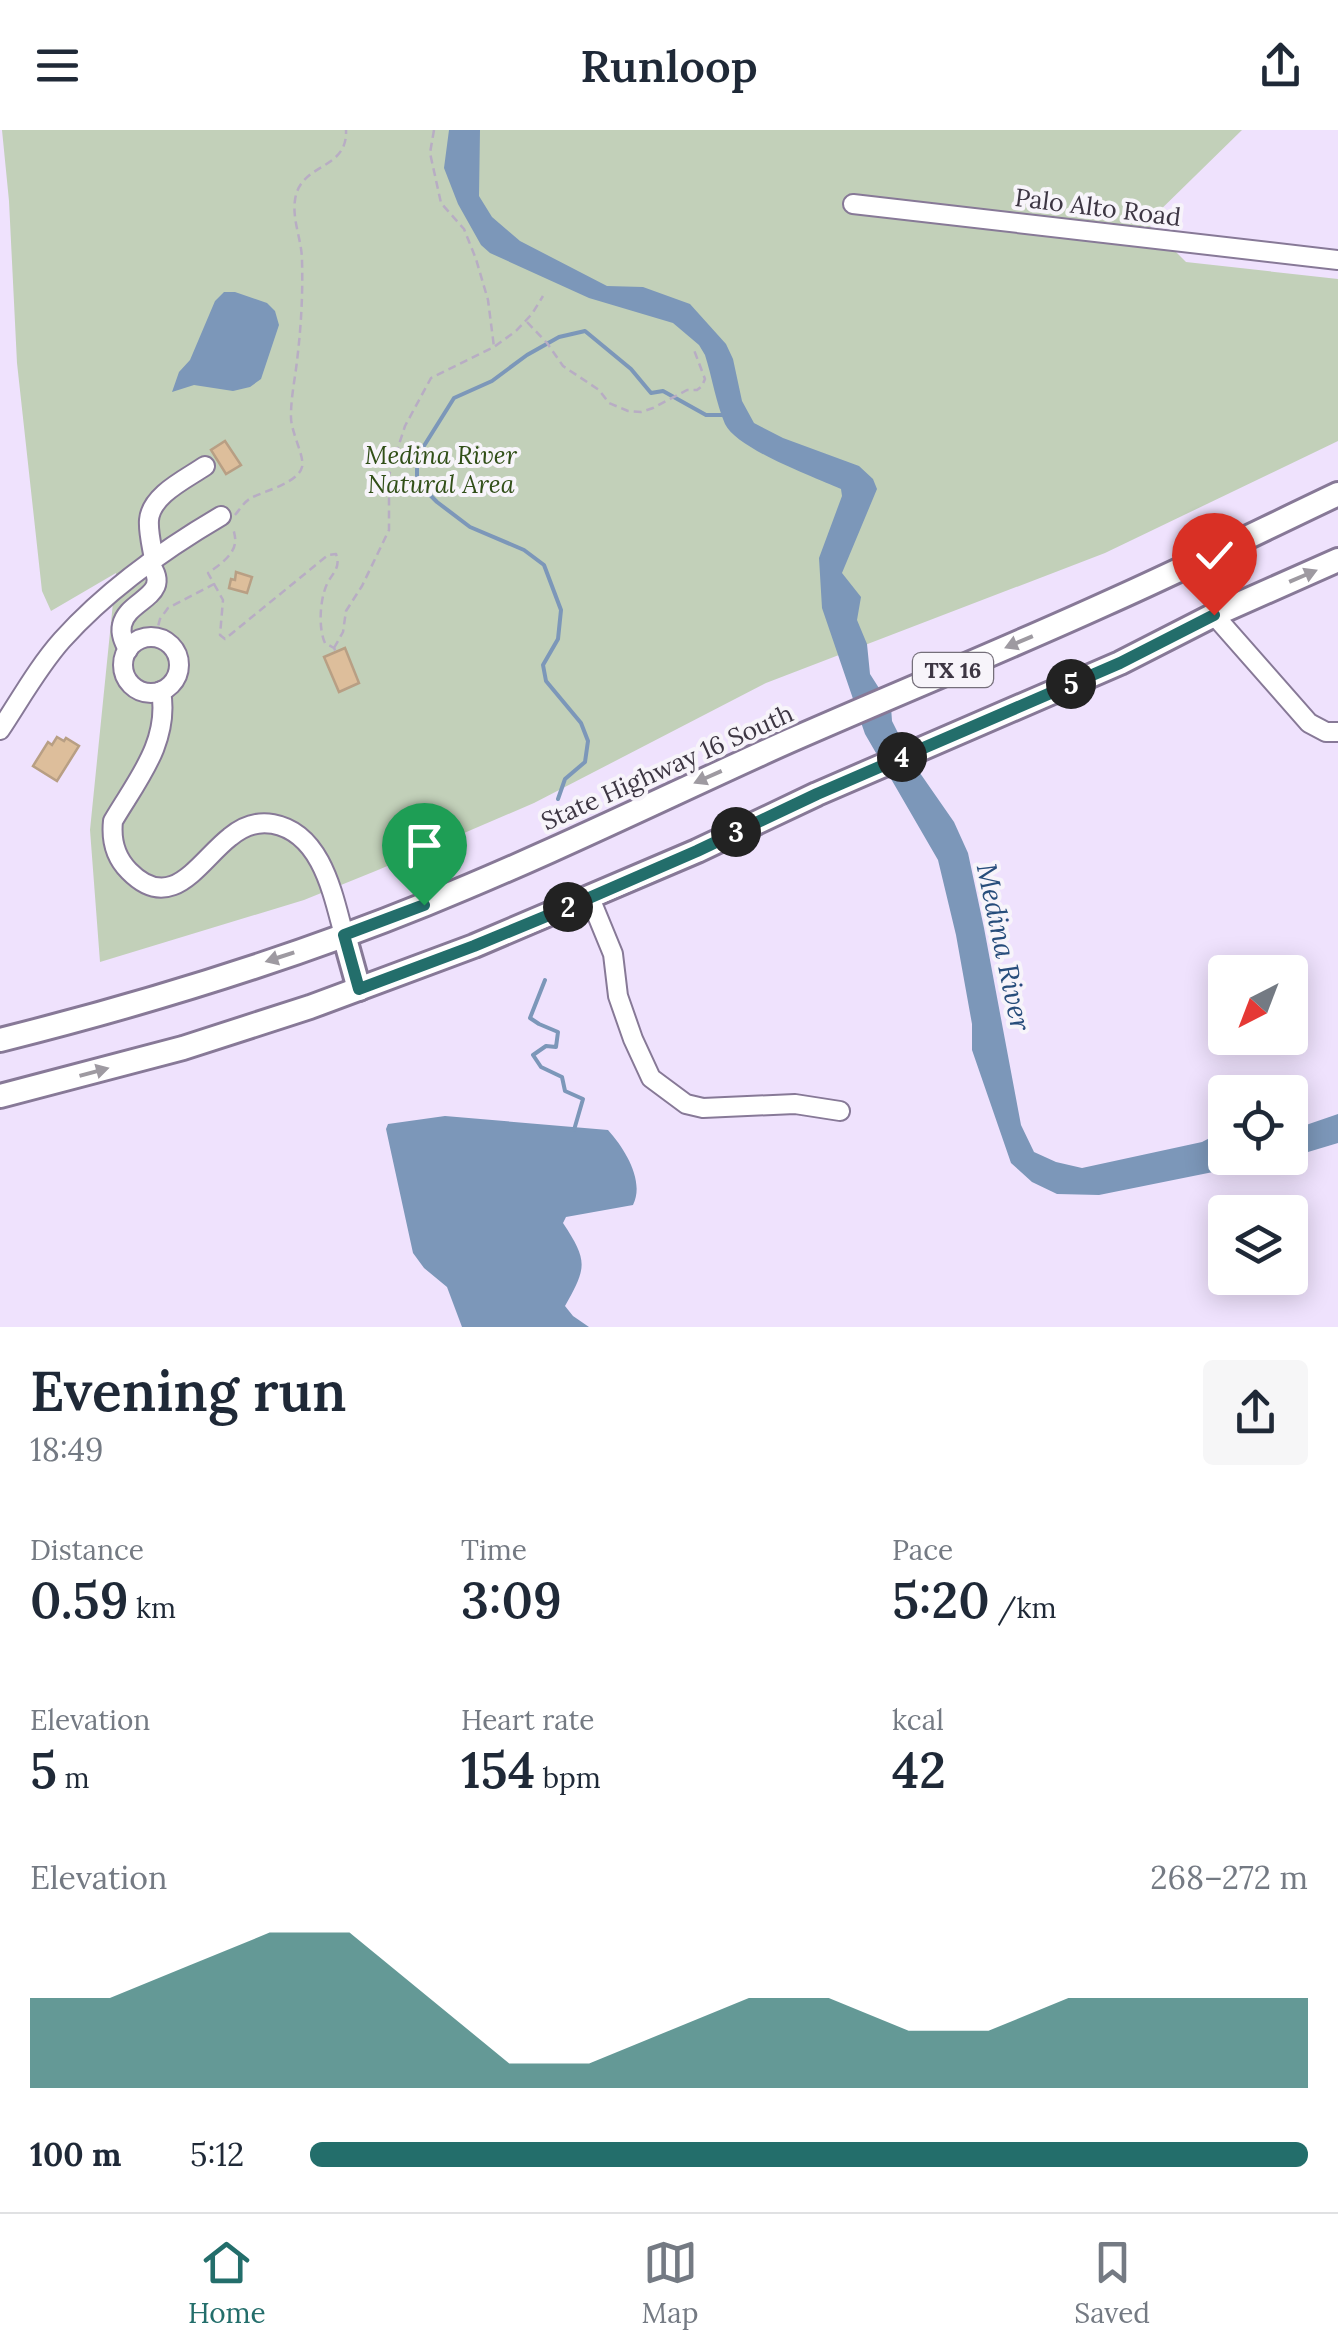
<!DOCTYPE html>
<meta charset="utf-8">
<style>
body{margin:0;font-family:Lora,serif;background:#f6f6f7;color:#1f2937;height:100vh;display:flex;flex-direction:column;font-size:38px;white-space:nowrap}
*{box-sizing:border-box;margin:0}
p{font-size:32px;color:#747a83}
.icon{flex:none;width:55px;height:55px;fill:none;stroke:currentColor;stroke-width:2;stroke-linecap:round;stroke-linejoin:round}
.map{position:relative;height:1197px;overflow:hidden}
.panel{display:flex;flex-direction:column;background:#fff;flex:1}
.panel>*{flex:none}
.needle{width:65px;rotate:222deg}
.buttons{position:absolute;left:1208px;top:825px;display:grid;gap:20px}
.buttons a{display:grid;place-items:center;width:100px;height:100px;border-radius:10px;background:#fff;box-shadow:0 5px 25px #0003;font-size:50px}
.pin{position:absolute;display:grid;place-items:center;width:85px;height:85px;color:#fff;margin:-102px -42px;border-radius:50% 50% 50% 0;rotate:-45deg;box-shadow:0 0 10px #0007}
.pin .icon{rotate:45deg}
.km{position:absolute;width:50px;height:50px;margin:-25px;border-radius:50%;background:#222;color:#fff;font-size:28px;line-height:50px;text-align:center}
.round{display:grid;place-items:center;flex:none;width:105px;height:105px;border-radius:10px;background:#f6f6f7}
.overview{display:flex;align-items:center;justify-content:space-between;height:170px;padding:0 30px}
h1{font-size:55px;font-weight:600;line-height:75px}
.metrics{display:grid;grid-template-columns:repeat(3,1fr);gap:15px;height:170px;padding:10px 30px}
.metrics div{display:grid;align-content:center}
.metrics b{font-size:50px;font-weight:600}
.metrics small{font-size:28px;font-weight:400}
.metrics p{font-size:28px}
.chart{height:280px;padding:20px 30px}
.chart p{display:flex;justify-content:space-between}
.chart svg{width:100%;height:180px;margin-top:10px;fill:#236e6b;opacity:.7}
ul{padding:0 30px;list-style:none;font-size:32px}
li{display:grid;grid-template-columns:160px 120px 1fr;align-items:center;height:75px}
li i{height:25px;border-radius:12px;background:#236e6b}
header{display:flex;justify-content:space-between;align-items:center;height:130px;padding:0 30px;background:#fff;font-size:45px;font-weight:600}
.menu{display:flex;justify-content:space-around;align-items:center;height:140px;border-top:2px solid #e0e1e3;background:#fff;font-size:28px;color:#747a83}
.menu a{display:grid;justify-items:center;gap:5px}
.menu .current{color:#236e6b}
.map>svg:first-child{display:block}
.green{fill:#c2d0b9}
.water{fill:#7c97b9}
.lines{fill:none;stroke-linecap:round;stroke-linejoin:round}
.stream{stroke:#7c97b9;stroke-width:4}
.building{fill:#ddbe9b;stroke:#b89f84;stroke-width:2.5}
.minor-casing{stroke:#877997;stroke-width:22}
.major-casing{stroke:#877997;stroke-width:28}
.path{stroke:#b8adc4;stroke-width:2.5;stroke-dasharray:8 5;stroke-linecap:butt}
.minor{stroke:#fff;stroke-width:18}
.major{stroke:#fff;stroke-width:22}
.oneway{fill:#9e9aa1}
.route-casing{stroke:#fff;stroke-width:20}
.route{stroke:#236e6b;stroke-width:12}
.labels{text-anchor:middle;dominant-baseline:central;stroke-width:8;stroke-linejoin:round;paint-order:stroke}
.shield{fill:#f7f4fa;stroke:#756f7a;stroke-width:2.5}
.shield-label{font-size:22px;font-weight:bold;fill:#3d3643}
.street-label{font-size:25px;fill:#3d3643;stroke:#f7f4fa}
.park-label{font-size:25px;font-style:italic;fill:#314f18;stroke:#f7f4fa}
.water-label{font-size:28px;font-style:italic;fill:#274d7b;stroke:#f7f4fa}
</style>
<header><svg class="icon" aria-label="menu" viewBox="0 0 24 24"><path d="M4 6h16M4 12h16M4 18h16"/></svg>Runloop<svg class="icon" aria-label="share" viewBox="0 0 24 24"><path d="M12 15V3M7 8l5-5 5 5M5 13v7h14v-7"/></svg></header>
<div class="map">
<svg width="1338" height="1197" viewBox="0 0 1338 1197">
<rect width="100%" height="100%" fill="#efe2fd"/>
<!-- green -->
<polygon class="green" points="2,0 1242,0 1147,93 1186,132 1338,149 1338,311 1105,423 766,553 534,673 378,740 304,770 100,832 90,700 116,443 51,481 42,461 17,233 9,71"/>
<!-- water -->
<g class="water">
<path d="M449,0H480L479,66L492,87L520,111L607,156L643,157L690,174L726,214L733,229L742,271L754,293L783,308L859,336L873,349L877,359L842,443L861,467L857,490L867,514L870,544L891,577L892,591L913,633L954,692L968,723L984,798L1021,995L1034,1022L1056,1032L1082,1038L1202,1012L1225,1000V1028H1242L1218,1041L1099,1065L1057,1064L1032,1052L1011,1033L972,920V894L956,805L938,730L865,604L822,478L819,428L842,366L841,359C814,347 737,319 725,294C716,273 712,247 705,225L699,215L673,193L589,168L490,123L481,115L458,74L444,38Z"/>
<polygon points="224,162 235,162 267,173 275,181 279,195 261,249 250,257 233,261 194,255 172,262 179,242 190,230 215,171"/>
<polygon points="1338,984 1338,1013 1308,1022 1290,1023 1290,995 1306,995"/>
<path d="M445,986L608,1000C625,1019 645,1051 633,1075L566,1087L563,1093C588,1131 587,1137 565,1176L573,1186L589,1197H462L447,1157L424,1138L413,1123L386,999L388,994Z"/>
</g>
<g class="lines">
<!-- stream -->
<g class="stream">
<polyline points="558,669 565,649 585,632 588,611 581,593 546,551 543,535 558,509 561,480 544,435 524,420 470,397 437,372 417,352 417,327 454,268 492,251 527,225 559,207 585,201 631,239 651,263 663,261 706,285 727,285"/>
<polyline points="545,850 530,888 539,894 558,902 556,917 546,916 533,925 541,937 562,947 565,961 583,969 574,1000"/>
</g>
</g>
<!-- building -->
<g class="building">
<polygon points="225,311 241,335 226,344 211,320"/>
<polygon points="236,442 252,447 247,463 229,458 231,449 235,450"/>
<polygon points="345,518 359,553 339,562 324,527"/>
<polygon points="57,607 64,611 66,608 79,616 57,651 33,636 48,612 52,615"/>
</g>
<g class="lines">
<!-- minor casing -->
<g class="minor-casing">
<g id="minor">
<polyline points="853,74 1338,130"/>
<path d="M154,429C152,417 148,402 149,390C151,365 186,349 205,336"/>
<polyline points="1214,485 1309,593 1326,602 1338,602"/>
<circle cx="151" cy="535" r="28"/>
<path d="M128,520C124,512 120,504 122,495C127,469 175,466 149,433"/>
<path d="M161,561C170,612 137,650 113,691C111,710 115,727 129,741C172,785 199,731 230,707C242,697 257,691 273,694C322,703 333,765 344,805"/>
<path d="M0,600C20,570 38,537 62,510C107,460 163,420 221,386"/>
<polyline points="590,768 613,824 618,866 633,909 651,948 686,974 703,978 795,974 840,981"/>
</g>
</g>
<!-- major casing -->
<g class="major-casing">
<g id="major">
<polyline points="344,805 359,859"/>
<path d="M0,910C144,874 288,830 426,774C545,726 661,669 778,616C887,568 997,523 1105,474C1184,439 1260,401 1338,364"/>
<polyline points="0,966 183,918 310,877 474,816 697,721 817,664 1120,533 1214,485 1338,430"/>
</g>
</g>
<!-- path -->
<g class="path">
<polyline points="434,0 430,23 441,73 464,99 476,129 488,170 494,217"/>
<polyline points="527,192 547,213 563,236 599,260 609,273 628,281 641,282 653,278 687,260 697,260 702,256 705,249 694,220"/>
<path d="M235,385C240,379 244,372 251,368C264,361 298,353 302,337C305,326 290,301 291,285C291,267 295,249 297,231C301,198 303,164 302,131C302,110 292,91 295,70C300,32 348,41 346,0"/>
<path d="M214,454L223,470L220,505L225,509L328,425L336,424C341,438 333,442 327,454C320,469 318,498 325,513L334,518L336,522"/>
<path d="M155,508L160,489L168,478L214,454L208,443C217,437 234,425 235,413C236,408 234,403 233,397"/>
<polyline points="334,518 343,502 346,481 362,456 389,400 389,345 405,296 431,248 494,217 516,201 532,184 543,166"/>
</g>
<!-- minor -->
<use href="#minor" class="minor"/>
<!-- major -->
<use href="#major" class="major"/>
</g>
<!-- one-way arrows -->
<defs><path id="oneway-solid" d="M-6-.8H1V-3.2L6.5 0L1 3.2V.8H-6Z" transform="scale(2.5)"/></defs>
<g class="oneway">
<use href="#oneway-solid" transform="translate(1303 446) rotate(-23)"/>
<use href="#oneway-solid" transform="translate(1019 512) rotate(157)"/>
<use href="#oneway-solid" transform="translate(708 647) rotate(156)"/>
<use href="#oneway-solid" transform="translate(280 827) rotate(162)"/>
<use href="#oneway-solid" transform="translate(94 942) rotate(-15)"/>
</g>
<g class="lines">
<!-- route casing -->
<g class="route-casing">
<polyline id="route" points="424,775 344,805 359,859 474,816 566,778 697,721 817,664 1120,533 1214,485"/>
</g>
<!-- route -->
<use href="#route" class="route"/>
</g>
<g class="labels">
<!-- shield labels -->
<rect class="shield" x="913" y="523" width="80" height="34" rx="8"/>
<g class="shield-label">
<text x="953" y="540">TX 16</text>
</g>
<!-- street labels -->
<g class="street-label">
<text transform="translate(1098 77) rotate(7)">Palo Alto Road</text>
<text transform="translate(667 637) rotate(-24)">State Highway 16 South</text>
</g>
<!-- park labels -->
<g class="park-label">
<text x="441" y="325">Medina River<tspan x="441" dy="29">Natural Area</tspan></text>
</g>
<!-- water labels -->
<g class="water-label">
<text transform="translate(1004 817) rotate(78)">Medina River</text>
</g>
</g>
</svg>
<div class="buttons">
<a><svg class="needle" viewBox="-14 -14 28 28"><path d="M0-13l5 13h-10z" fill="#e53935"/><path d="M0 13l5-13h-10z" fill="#747a83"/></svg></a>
<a><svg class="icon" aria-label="locate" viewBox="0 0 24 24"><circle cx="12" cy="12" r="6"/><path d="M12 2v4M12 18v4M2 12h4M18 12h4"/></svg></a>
<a><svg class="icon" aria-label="layers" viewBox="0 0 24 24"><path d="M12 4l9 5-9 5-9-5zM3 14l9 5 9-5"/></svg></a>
</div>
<div class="pin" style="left:424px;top:775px;background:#1e9e55"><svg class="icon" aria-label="arrive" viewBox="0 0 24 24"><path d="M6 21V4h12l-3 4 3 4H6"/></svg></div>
<div class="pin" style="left:1214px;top:485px;background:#d93025"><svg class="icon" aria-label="check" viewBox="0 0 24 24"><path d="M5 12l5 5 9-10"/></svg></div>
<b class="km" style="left:568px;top:777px">2</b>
<b class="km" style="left:736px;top:702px">3</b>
<b class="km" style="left:902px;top:627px">4</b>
<b class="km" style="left:1071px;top:554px">5</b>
</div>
<section class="panel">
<div class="overview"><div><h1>Evening run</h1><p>18:49</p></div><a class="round"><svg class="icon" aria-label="share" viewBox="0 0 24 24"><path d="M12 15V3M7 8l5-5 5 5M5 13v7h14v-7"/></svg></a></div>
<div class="metrics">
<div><p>Distance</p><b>0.59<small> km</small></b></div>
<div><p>Time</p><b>3:09</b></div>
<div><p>Pace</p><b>5:20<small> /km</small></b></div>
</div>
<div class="metrics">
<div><p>Elevation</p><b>5<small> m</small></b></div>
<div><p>Heart rate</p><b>154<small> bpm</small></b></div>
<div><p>kcal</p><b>42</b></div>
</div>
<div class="chart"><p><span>Elevation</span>268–272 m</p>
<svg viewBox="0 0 160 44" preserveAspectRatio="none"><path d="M0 44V22L10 22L20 14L30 6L40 6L50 22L60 38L70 38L80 30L90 22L100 22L110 30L120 30L130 22L140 22L150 22L160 22V44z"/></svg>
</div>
<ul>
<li><b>100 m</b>5:12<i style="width:100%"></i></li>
</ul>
</section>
<nav class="menu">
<a class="current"><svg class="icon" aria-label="home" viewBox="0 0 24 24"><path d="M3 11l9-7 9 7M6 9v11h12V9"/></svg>Home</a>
<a><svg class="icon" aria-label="map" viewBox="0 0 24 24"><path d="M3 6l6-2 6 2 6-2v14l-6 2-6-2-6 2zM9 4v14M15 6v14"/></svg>Map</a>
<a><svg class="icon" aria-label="saved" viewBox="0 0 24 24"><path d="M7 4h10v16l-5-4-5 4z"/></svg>Saved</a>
</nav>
